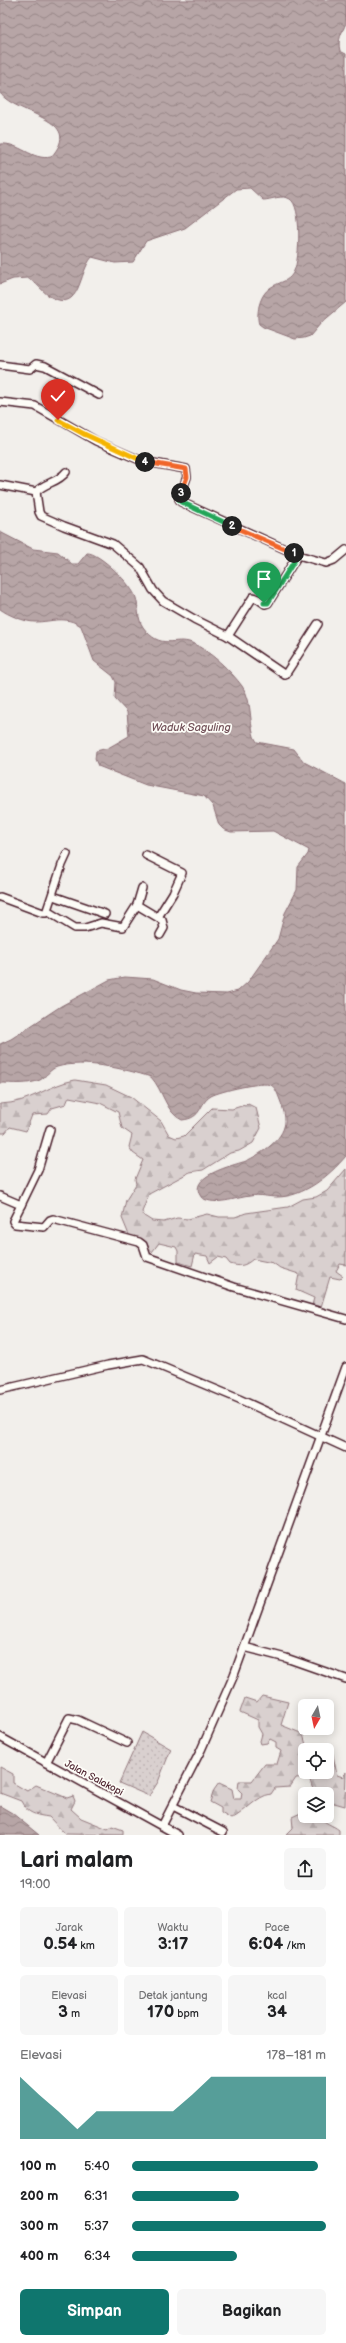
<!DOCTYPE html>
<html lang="id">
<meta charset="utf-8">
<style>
body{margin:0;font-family:"Balsamiq Sans",sans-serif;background:#f6f6f6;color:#202124;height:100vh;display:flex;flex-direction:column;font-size:15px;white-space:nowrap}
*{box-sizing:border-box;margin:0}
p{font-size:13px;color:#757577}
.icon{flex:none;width:22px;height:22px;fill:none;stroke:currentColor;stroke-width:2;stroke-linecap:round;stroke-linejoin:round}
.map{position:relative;height:1835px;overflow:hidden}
.side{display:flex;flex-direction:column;background:#fff;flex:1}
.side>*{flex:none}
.needle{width:26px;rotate:189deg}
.tools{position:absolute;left:298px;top:1699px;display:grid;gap:8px}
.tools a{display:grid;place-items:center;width:36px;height:36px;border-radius:6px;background:#fff;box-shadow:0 2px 10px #0003;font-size:20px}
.pin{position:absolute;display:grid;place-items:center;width:34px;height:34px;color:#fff;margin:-41px -17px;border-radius:50% 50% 50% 0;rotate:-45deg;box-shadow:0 0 4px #0007}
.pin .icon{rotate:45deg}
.km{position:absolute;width:20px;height:20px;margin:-10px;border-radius:50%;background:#222;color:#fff;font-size:11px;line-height:20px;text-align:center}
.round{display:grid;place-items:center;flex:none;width:42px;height:42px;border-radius:6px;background:#f6f6f6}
.headline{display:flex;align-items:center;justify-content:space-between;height:68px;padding:0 20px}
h1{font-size:22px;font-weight:700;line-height:30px}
.figures{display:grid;grid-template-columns:repeat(3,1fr);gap:6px;height:68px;padding:4px 20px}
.figures div{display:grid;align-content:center;border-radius:6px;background:#f6f6f6;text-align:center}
.figures b{font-size:17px;font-weight:700}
.figures small{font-size:11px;font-weight:400}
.figures p{font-size:11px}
.chart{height:112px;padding:8px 20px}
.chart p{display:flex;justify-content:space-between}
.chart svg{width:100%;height:72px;margin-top:4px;fill:#0f766e;opacity:.7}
.primary-button{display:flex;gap:8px;margin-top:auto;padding:8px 20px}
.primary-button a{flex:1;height:46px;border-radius:6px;background:#0f766e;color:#fff;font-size:16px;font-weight:700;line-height:46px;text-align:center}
.primary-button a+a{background:#f6f6f6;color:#202124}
ul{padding:0 20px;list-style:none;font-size:13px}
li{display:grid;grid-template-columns:64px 48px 1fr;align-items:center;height:30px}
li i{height:10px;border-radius:5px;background:#0f766e}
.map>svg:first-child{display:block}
.grass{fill:url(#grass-dots);stroke:#92787d}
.forest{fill:url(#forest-firs);stroke:#92787d}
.water{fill:url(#water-waves);stroke:#8b6f75}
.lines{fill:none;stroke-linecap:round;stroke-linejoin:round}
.minor-casing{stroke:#4a1f2b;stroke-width:10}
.minor{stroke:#fdfcf7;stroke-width:7}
.split-1-casing{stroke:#fff;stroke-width:8}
.split-2-casing{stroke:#fff;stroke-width:8}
.split-3-casing{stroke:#fff;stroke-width:8}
.split-4-casing{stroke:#fff;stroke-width:8}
.split-5-casing{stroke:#fff;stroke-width:8}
.split-6-casing{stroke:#fff;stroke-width:8}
.split-1{stroke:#22a559;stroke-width:5}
.split-2{stroke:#f0652b;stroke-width:5}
.split-3{stroke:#22a559;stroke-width:5}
.split-4{stroke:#f0652b;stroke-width:5}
.split-5{stroke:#f5b400;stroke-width:5}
.split-6{stroke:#f5b400;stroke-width:5}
.labels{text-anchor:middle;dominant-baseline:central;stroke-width:3.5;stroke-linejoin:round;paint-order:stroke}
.street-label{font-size:10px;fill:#4a1f2b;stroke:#fdfcf7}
.water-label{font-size:11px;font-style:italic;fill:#704e56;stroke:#fdfcf7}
</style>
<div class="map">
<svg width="346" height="1835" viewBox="0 0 346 1835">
<defs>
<pattern id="grass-dots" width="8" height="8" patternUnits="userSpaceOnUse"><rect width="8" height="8" fill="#d9d0cf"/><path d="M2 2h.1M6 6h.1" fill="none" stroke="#bcb2b2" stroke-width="1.8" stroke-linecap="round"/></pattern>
<pattern id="forest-firs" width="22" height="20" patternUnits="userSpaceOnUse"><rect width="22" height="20" fill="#d9d0cf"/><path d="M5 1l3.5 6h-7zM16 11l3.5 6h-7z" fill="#bcb2b2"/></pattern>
<pattern id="water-waves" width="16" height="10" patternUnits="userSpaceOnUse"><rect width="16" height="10" fill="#b7a5a6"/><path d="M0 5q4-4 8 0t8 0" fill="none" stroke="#978687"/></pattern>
</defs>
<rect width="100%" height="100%" fill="#f2efeb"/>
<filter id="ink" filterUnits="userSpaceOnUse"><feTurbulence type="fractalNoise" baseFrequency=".025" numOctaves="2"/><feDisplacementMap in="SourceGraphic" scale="8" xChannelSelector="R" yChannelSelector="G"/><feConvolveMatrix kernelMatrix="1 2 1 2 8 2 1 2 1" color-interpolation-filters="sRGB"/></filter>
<g filter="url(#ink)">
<!-- grass -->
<polygon class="grass" points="142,1732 171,1749 158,1782 149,1796 119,1783"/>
<!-- forest -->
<g class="forest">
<path d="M75,1080L106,1085L131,1097L161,1121L169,1135L176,1138L184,1136L212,1108L232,1109L248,1104L256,1108L261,1128L253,1143L239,1151L230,1153L203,1170L190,1172L149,1194L142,1212L144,1216L152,1221L164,1222L177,1218L188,1219L207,1214L219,1217H235L246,1213L288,1207L303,1199L316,1197L327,1191L346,1169V1265L340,1264L336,1271L343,1276L340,1279L330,1277L321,1307L312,1305L314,1298L296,1290L299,1274L280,1268L273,1263L253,1259C245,1266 240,1267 230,1264L226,1259L218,1257L210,1263L207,1256L195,1254L192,1266L178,1262V1251L176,1247L159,1243L152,1252L144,1240L129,1235L122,1218L126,1200L136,1184L135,1179L143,1160L133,1153L129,1147L132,1135L122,1128L118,1112L100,1103L69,1097L66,1104L52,1108L48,1114L32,1115L26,1131L10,1127L5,1133H0V1104C31,1103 47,1085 75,1080Z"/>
<path d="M262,1696L288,1702L281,1725L303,1734L306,1745L313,1750H305V1772H327L326,1750L327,1747L332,1750L337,1775L343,1777L346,1772L345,1806L327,1801V1794H317L312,1787L310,1780L306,1777L296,1778L290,1787L275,1788L271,1794C256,1796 246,1812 231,1819L221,1813V1808L210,1802L214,1790L219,1783L232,1789L234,1799H241L242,1793L238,1789L239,1781H252L265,1764H277L281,1751L276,1748V1742L270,1739L267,1743L261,1744L260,1741L262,1734L258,1727V1720L240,1712L245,1698L257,1702Z"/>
<path d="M0,1767L13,1774V1783L27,1791L36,1785L67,1798L73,1796L75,1801L71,1809L81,1818L108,1829L112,1826L123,1830V1835L65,1834L49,1817C36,1815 27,1814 21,1801L0,1793Z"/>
<path d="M305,1811V1816H319C323,1823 333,1825 339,1830V1835H286L293,1828L292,1817Z"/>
</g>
<!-- water -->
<g class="water">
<path d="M0,0H346C346,6 346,17 346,23C342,33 337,39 340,51L346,54V302L321,323L310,336L304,338L295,339L263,327L259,324C257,318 258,312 259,306C266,278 287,288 294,271C300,259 302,206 290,199C282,194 271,200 263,200L250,188L236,189L185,228L146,241L133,262L115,263L92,257C78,273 81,313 51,297C42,292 37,282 27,278L13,279L0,284V144C19,142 32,161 51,157C86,118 17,116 0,93Z"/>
<path d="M0,532L33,549L58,552L72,564H78L87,553C99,552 133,586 136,598C139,608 137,618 143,627C161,652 175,636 192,643C210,651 231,671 242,686C254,702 248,731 257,742L294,749L304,762L346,784V1156C329,1176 304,1197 277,1197C268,1197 259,1194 250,1196C234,1198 216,1206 202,1198C184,1176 235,1165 246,1161C259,1155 280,1142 284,1127C287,1119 283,1108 280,1100C278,1095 276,1088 271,1085C263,1081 220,1091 211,1096C198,1104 203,1118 182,1120C166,1113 163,1090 151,1077C125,1069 84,1059 57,1067C50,1069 46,1077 40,1080C28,1085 12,1083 0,1083V1044L11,1039L61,1006L109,980L125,977L153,979L181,990L196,993L227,994L238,991L248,982L278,939L285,913L297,890L298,867L308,854L309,850L273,831L231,832L223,829L219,825L213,806L204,796L146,785L98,766L95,759L96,751L108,748L129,736L127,712L115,699L116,682L113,676L94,661L81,626C65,615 52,622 35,622C25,622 8,615 0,609Z"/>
<polygon points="0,1806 12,1813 39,1835 0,1835"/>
</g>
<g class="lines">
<!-- minor casing -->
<g class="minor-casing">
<g id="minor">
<polyline points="0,365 30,369 36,364 45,366 99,395"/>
<polyline points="0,402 35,406 96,441 142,461 186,469 187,477 179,499 181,502 298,555 326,563 334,560 346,550"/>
<polyline points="0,485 36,492"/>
<polyline points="36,492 39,512 41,516 64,526 113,544 140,567 153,590 163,601 194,619 228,636 285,675 318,624"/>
<path d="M36,492C45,482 58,483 66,472"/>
<polyline points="228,636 253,597 258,599 265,604 268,603 298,555"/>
<polyline points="146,855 182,873 173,893 158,917"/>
<polyline points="53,896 105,914"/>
<polyline points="0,897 43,913 46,913 62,865 67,854"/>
<polyline points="137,905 162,920 164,928 160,935"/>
<polyline points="47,911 75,928 85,928 101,923 123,927 137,905 142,888"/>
<polyline points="0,1196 21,1205 13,1221 15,1224 44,1227 50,1220 53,1219 139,1242 143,1245 147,1257 234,1287 346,1319"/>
<polyline points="21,1205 38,1170 50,1129"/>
<polyline points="0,1390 108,1365 143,1359 239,1399 346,1448"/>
<polyline points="244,1647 286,1658 346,1679"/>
<polyline points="0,1737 178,1835"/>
<polyline points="46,1763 69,1718 78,1720 127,1743"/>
<polyline points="173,1806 223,1832"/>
<polyline points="162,1826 201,1750 234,1675 346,1367"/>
</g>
</g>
<!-- minor -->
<use href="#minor" class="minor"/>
</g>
</g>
<g class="lines" filter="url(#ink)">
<!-- split-1 casing -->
<g class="split-1-casing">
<polyline id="split-1" points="264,603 268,603 298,555 294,553"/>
</g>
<!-- split-2 casing -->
<g class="split-2-casing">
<polyline id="split-2" points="232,526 294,553"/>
</g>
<!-- split-3 casing -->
<g class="split-3-casing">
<polyline id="split-3" points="181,493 179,499 181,502 232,526"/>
</g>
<!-- split-4 casing -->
<g class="split-4-casing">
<polyline id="split-4" points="145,462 186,469 187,477 181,493"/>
</g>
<!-- split-5 casing -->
<g class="split-5-casing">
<polyline id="split-5" points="84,434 145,462"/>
</g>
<!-- split-6 casing -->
<g class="split-6-casing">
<polyline id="split-6" points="58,420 84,434"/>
</g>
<!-- split-1 -->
<use href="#split-1" class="split-1"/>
<!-- split-2 -->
<use href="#split-2" class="split-2"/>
<!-- split-3 -->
<use href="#split-3" class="split-3"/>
<!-- split-4 -->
<use href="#split-4" class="split-4"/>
<!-- split-5 -->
<use href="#split-5" class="split-5"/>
<!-- split-6 -->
<use href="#split-6" class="split-6"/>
</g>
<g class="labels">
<!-- street labels -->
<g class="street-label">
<text transform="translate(94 1778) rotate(28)">Jalan Salakopi</text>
</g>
<!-- water labels -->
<g class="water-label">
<text x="191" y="727">Waduk Saguling</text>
</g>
</g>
</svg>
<div class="tools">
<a><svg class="needle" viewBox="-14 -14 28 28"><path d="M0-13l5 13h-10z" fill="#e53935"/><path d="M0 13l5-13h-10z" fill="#757577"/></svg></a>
<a><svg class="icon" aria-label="locate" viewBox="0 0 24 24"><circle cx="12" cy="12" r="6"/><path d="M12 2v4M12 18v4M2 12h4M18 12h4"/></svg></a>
<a><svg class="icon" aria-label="layers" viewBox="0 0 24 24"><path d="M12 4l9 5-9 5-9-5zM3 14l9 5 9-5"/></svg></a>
</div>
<div class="pin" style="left:264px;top:603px;background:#1e9e55"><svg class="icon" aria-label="arrive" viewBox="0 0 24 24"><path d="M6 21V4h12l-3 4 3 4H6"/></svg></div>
<div class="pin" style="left:58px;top:420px;background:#d93025"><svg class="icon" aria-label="check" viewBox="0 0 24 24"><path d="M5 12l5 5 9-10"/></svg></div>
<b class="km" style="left:294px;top:553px">1</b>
<b class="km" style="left:232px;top:526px">2</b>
<b class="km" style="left:181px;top:493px">3</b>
<b class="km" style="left:145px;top:462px">4</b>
</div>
<section class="side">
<div class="headline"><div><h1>Lari malam</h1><p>19:00</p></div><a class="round"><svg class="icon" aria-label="share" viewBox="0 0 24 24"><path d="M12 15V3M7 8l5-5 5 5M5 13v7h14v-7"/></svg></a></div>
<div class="figures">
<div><p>Jarak</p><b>0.54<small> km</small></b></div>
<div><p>Waktu</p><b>3:17</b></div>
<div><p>Pace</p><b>6:04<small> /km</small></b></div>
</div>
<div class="figures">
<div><p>Elevasi</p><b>3<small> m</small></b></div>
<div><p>Detak jantung</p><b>170<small> bpm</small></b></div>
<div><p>kcal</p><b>34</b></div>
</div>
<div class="chart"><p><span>Elevasi</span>178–181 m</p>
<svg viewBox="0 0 160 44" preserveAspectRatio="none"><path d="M0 44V6L10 17L20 27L30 38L40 27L50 27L60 27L70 27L80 27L90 17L100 6L110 6L120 6L130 6L140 6L150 6L160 6V44z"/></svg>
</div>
<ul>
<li><b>100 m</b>5:40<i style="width:96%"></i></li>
<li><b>200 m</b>6:31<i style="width:55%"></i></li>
<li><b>300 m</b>5:37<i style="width:100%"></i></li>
<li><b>400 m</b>6:34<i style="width:54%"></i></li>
</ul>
<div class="primary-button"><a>Simpan</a><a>Bagikan</a></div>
</section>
